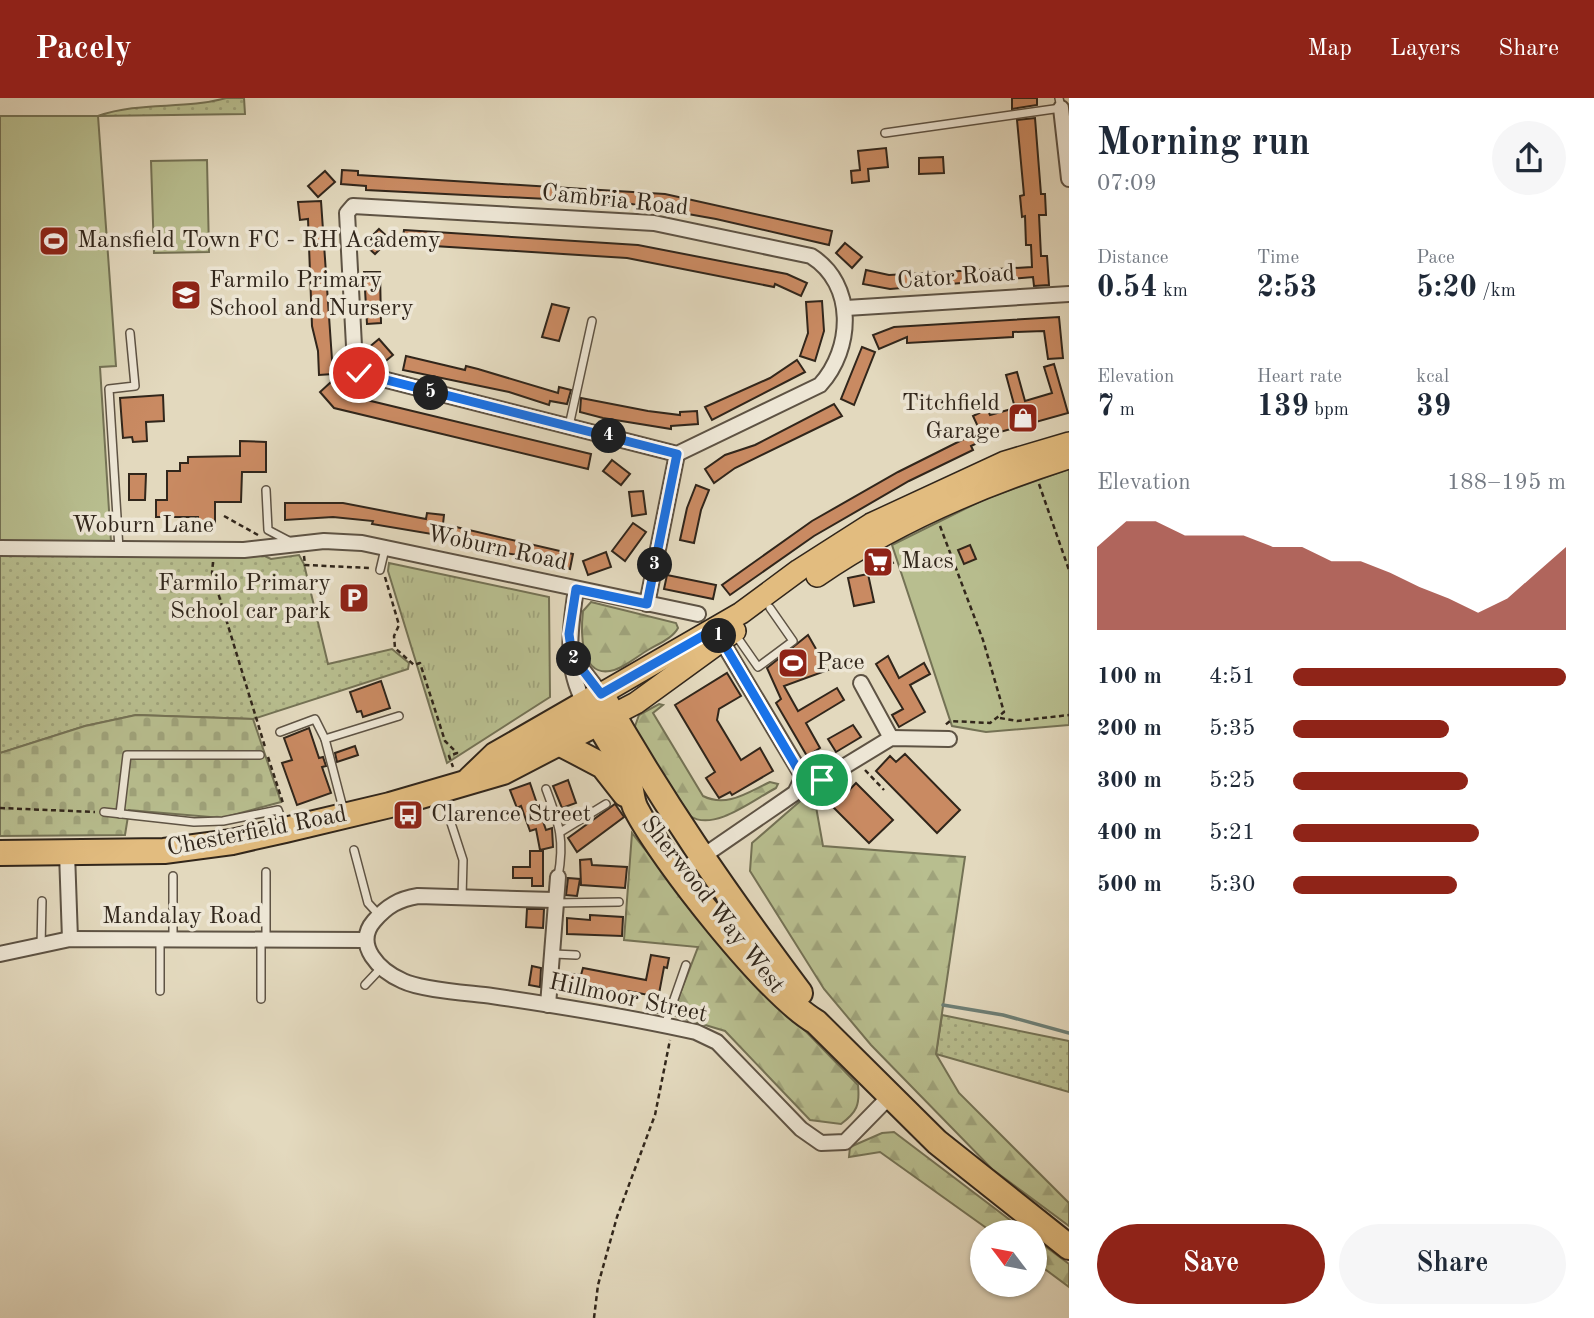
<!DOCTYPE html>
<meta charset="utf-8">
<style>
body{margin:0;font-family:"Old Standard TT",serif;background:#f6f6f7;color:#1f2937;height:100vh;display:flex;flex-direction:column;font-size:26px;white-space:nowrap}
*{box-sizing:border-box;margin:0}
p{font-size:23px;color:#747a83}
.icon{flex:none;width:38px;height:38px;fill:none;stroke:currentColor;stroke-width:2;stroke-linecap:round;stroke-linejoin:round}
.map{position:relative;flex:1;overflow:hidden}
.drawer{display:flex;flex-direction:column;background:#fff;width:525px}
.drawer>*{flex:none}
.needle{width:46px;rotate:302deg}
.controls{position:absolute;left:970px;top:1122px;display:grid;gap:14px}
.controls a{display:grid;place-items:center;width:77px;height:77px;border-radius:50%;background:#fff;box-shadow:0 2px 5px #0004;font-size:35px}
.pin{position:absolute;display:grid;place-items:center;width:60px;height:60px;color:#fff;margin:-30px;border:4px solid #fff;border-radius:50%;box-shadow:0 2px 7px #0007}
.km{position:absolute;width:35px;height:35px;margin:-18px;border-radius:50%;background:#222;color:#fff;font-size:19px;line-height:35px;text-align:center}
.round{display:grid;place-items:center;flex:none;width:74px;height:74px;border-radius:37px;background:#f6f6f7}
.head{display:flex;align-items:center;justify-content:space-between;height:119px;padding:0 28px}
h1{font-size:38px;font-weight:700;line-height:52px}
.stats{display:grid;grid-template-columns:repeat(3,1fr);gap:10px;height:119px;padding:7px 28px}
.stats div{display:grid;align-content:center}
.stats b{font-size:30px;font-weight:700}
.stats small{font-size:19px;font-weight:400}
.stats p{font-size:19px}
.chart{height:196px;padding:14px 28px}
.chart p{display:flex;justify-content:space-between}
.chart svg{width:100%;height:126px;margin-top:7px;fill:#8f2418;opacity:.7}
.cta{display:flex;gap:14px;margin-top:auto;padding:14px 28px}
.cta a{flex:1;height:80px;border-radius:42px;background:#8f2418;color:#fff;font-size:28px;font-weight:700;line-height:80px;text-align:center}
.cta a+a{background:#f6f6f7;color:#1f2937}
ul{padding:0 28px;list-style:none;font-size:23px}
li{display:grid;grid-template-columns:112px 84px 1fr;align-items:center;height:52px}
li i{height:18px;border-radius:9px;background:#8f2418}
header{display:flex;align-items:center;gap:42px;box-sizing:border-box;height:98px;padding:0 35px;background:#8f2418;color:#fff}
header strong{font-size:33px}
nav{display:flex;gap:38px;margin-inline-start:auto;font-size:24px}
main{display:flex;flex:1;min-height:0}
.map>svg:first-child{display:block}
.grass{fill:url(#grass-dots);stroke:#747255;stroke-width:2}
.forest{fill:url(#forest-firs);stroke:#747255;stroke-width:2}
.cemetery{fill:url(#cemetery-stones);stroke:#747255;stroke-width:2}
.park{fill:url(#park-tufts);stroke:#747255;stroke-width:2}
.garden{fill:#b8be8f;stroke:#747255;stroke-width:2}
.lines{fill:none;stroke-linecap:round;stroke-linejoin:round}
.stream{stroke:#6d7f76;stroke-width:3.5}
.building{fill:#c98a62;stroke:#31261b;stroke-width:2}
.lane-casing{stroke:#5e5344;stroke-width:10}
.street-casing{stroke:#5e5344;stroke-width:18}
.primary-casing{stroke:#31261b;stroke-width:24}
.highway-casing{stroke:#31261b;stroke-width:28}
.path{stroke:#31261b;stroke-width:2.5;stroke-dasharray:5 3.5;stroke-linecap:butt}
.lane{stroke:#ede6d5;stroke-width:7}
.street{stroke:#ede6d5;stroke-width:14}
.primary{stroke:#e2bc7f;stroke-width:21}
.highway{stroke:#e2bc7f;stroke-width:24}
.route-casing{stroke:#fff;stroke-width:14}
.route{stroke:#1a73e8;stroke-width:9}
.labels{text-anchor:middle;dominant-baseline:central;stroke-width:7;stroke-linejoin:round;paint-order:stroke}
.street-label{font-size:24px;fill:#31261b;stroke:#ede6d5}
.poi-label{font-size:24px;fill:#31261b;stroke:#ede6d5;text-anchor:start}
</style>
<header>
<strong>Pacely</strong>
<nav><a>Map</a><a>Layers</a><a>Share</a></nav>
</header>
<main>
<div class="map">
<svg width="1069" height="1220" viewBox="0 0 1069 1220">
<defs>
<pattern id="grass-dots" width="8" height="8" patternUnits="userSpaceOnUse" patternTransform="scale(1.75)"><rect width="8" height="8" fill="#b8be8f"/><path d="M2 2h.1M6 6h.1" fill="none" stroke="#9fa37b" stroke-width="1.8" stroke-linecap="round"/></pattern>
<pattern id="forest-firs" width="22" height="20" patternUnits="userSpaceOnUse" patternTransform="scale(1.75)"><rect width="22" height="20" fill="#b8be8f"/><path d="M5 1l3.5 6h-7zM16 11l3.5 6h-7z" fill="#9fa37b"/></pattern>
<pattern id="cemetery-stones" width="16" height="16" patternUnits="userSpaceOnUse" patternTransform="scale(1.75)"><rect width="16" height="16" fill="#b8be8f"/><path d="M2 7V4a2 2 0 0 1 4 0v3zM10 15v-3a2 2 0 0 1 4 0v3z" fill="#9fa37b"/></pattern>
<pattern id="park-tufts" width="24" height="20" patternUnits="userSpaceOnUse" patternTransform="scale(1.75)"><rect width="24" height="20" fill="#b8be8f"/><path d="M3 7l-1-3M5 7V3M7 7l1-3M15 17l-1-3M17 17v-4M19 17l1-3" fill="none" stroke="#9fa37b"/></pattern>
</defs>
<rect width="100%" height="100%" fill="#e3d9be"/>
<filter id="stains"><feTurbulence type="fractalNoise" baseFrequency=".00286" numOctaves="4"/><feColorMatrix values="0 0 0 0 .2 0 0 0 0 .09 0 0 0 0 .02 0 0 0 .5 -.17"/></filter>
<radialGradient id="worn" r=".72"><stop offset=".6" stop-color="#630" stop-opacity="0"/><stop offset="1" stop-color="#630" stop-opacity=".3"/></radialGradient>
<!-- grass -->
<g class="grass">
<path d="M226,0H244L245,16L98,18C140,3 184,12 226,0Z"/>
<polygon points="0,454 258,455 271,461 299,457 304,466 328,566 392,551 409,565 408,571 253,621 136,617 85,628 0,655"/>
<polygon points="942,917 1069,943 1069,994 936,956"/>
</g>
<!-- forest -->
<g class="forest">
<path d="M591,504L676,525L678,530C673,540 658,546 648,552C636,559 623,571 610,573C579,578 581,531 583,513Z"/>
<path d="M659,606L663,607L653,615L703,698C727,710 748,694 770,684L778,686L776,690C753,702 714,734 690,718L634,631L639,617Z"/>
<polygon points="813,692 823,748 965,759 936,956 959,995 1069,1105 1069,1128 992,1071 871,947 824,891 750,773 752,745"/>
<path d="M632,735L713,838L858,987C860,1007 857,1014 841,1026L810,1022L725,933L672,917L698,849L624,842Z"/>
<polygon points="894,1034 1026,1134 992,1134 880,1054 849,1059 850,1049 882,1035"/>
<polygon points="1034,1140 1069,1166 1069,1189 1034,1163"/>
</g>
<!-- cemetery -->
<polygon class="cemetery" points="136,617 253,621 281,704 222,720 129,712 125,737 0,738 0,655 85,628"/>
<!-- park -->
<polygon class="park" points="389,465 549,499 550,599 447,665 388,473"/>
<!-- garden -->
<g class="garden">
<polygon points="0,18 98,18 116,268 100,269 111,444 0,443"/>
<polygon points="207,62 209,154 154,155 151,63"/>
<polygon points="1069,371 1069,627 986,634 952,628 892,447 985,401"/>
</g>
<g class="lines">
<!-- stream -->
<polyline class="stream" points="943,907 1003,917 1069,935"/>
</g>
<!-- building -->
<g class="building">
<polygon points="1012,0 1037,0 1037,7 1012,11"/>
<polygon points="1035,20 1041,96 1045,96 1046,117 1039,117 1041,158 1047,158 1049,187 1034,188 1033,179 890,191 863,186 866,172 889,177 1032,169 1031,147 1026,147 1025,118 1022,119 1020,98 1024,97 1017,22"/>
<polygon points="886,50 888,69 868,71 869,83 852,85 851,73 860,72 858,53"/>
<polygon points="943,59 944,75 919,76 919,60"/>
<polygon points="342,72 358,73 358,77 665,96 832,133 829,147 716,121 626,105 366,92 366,88 341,86"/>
<polygon points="325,73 335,84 318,99 308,88"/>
<polygon points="321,103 333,276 319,277 318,253 312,228 308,121 300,122 298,104"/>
<polygon points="379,131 390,141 375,156 364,146"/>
<polygon points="404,132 638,147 787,176 807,185 801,198 775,186 774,189 627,160 402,146"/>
<polygon points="845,145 862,159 852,170 836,155"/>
<polygon points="364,174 380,174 381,225 367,226"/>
<polygon points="822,203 824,233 815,263 800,258 808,235 806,204"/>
<polygon points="552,206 569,210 559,243 542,239"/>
<polygon points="1059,219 1063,260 1048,261 1044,233 1013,234 1013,239 907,245 907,239 879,251 873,237 894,229"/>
<polygon points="379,241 393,257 382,266 368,250"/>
<polygon points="862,249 875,254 854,307 841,301"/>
<polygon points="406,258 465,272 466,268 478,271 558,295 559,289 571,292 567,306 550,303 549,307 509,294 403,272"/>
<polygon points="797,262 805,274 712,322 705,309 770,280"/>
<polygon points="1054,266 1068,315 1000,334 971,348 973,352 909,383 814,438 730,497 722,487 812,423 898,374 980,333 973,318 987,311 990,317 1015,310 1006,277 1017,274 1025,303 1052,295 1044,269"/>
<polygon points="331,284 342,296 591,356 588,371 334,310 320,294"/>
<polygon points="163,297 164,323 146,324 147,343 133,344 132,339 123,340 120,300"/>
<polygon points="581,300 648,313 680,317 680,314 697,313 698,326 671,328 671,331 603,320 580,314"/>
<polygon points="834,306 842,318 735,370 714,385 705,371 725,357 755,347"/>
<polygon points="240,343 266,344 266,374 242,374 241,404 215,404 215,431 198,432 198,419 156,419 156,402 167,402 167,373 180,373 180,365 188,365 188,359 240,358"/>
<polygon points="612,362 630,376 621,387 603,373"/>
<polygon points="129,376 146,376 145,402 129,402"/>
<polygon points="696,387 709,392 701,412 694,445 680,442 687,410"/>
<polygon points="643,393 646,416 632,418 629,394"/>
<polygon points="285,405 343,405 426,421 427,415 444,417 443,426 573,456 570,471 542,464 543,461 479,451 449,442 450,439 372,426 373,423 333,419 285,422"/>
<polygon points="633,425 646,434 625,463 612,453"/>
<polygon points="970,447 976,461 964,466 958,452"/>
<polygon points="885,452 893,465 873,477 865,463"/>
<polygon points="606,454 611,469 588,477 583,463"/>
<polygon points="868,476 874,504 854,508 848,480"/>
<polygon points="667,477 716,487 713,501 664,491"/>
<polygon points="808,537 828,572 784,588 798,613 837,590 844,602 806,625 820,650 807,658 776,605 781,601 767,570"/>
<polygon points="888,558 899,580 924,565 930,576 910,587 925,614 899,629 892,617 903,611 876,566"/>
<polygon points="727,575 741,598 719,611 717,622 741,662 760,650 773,673 732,697 730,694 719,700 706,680 715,674 675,607"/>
<polygon points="381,583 390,610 363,619 361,613 357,614 350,594"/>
<polygon points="853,627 861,639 836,654 828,641"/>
<polygon points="309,630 319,660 323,659 326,668 322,669 331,695 297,707 282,665 292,662 284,640"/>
<polygon points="355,648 358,657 337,664 335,655"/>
<polygon points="905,656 960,712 937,735 876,673 890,658 896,664"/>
<polygon points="568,682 576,705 562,710 553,688"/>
<polygon points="530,685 546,732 552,730 553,749 540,752 536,731 530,733 521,708 517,710 510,692"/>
<polygon points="856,685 893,722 869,745 833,709"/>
<polygon points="615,706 624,719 577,754 568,740"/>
<polygon points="530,753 543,753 543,788 532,788 532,780 513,780 513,769 530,769"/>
<polygon points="591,761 592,767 627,769 625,790 581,787 580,762"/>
<polygon points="568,780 580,781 577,798 566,797"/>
<polygon points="527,811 544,811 543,830 526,829"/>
<polygon points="590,817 623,819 622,838 567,836 567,820 590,822"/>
<polygon points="651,857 669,860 667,870 664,869 658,901 666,902 660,915 646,913 649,897 627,893 626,899 575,890 574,895 562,893 565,875 581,877 583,870 646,882"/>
<polygon points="532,868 541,870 540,889 529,887"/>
</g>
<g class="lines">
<!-- lane casing -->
<g class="lane-casing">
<g id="lane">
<polyline points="885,35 1061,10 1059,0"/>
<polyline points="569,328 592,223"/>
<polyline points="266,392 268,432 289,443"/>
<polyline points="119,451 109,291 135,288 130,235"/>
<polyline points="380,472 385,451"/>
<polyline points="735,536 758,569 793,543 770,510"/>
<polyline points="280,634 315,621 325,641 344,714"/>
<polyline points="325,641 399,618"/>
<path d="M546,691C559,726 565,741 558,779"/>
<polyline points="104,714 194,724 223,723 278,712 284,728"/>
<polyline points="120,716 127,657 260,657"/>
<polyline points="451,725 463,762 462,800"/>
<polyline points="562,733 606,706"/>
<polyline points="354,752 368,805 379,817"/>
<polyline points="554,805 619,804"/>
<polyline points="173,841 173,778"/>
<polyline points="266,842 266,774"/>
<polyline points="41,849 42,803"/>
<polyline points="554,856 576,857"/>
<polyline points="365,887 382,869"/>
<polyline points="160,893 160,841"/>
<polyline points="261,901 261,842"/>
<polyline points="665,927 686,867"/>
</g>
</g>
<!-- street casing -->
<g class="street-casing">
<g id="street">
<polyline points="1061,10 1069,81"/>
<path d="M353,108L654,125L811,158C856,186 853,251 820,287L677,356L359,275L355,267L347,115Z"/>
<polyline points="846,210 1069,196"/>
<polyline points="0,450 244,452 324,443 362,445 698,516"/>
<path d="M576,491C570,531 564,569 585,606"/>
<polyline points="647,506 677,356"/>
<polyline points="717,535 803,679 822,682 891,640 949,641"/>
<polyline points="572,558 601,596"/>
<polyline points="861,585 891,640"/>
<polyline points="67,755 70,841"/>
<polyline points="680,774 795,695 803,679"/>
<path d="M554,802L418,798C399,801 387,808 374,823C353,847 380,873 403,883C421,892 470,895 492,898C560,908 629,919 696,934L717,944L801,1031L821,1045L845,1044L890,998"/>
<polyline points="0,856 70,841 365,842"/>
<polyline points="548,907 558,779"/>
</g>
</g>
<!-- primary casing -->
<g class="primary-casing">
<g id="primary">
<path d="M817,478C893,426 978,389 1065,361"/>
<polyline points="601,596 741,515 799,472 871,426 1005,364 1069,345"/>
<polyline points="613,617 636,605 735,533"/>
</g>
</g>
<!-- highway casing -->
<g class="highway-casing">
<g id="highway">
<path d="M585,606C601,629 617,654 628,680C632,690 631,702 636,711C663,763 768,896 816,924L937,1044L1069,1149"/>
<polyline points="561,646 603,668 625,696"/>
<path d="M470,681L495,657L601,596C662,704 726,796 800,895"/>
<polyline points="0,755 164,753 232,744 285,732 390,707 503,674 613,617"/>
</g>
</g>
<!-- path -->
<g class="path">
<polyline points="1039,386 1069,472"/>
<polyline points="224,418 258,437"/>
<polyline points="940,428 983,542 1004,614 990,625 950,623 944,628"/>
<polyline points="304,458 305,467 370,470"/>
<polyline points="213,464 212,475 265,649"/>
<polyline points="385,479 399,527 394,538 395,550 414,567 420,565 445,643 457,655 449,658 453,669"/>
<polyline points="1000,620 1017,623 1069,617"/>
<polyline points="268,659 283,705"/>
<polyline points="865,672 884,692"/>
<polyline points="0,710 95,714"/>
<polyline points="594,1220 598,1187 617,1119 655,1017 670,942"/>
</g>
<!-- lane -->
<use href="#lane" class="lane"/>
<!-- street -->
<use href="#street" class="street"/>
<!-- primary -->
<use href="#primary" class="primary"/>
<!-- highway -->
<use href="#highway" class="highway"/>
</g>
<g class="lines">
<!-- route casing -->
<g class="route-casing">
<polyline id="route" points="359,275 677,356 647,506 576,491 569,536 572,558 601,596 715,531 803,680 822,682"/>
</g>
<!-- route -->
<use href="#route" class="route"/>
</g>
<!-- icons -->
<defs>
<g id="stadium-square" transform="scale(1.575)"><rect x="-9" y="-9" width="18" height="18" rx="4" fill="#8f2418" stroke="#ede6d5"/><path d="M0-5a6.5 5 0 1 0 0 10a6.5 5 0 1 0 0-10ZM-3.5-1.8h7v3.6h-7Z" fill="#fff"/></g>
<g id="school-square" transform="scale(1.575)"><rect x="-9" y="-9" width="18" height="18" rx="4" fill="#8f2418" stroke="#ede6d5"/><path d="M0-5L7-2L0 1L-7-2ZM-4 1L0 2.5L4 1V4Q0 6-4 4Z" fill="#fff"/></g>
<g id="shop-square" transform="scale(1.575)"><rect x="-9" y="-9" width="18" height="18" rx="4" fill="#8f2418" stroke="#ede6d5"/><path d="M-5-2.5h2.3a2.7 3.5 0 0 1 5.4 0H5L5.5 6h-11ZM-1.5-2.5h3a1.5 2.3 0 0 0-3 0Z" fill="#fff"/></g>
<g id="supermarket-square" transform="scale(1.575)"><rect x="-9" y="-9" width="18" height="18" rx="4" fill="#8f2418" stroke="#ede6d5"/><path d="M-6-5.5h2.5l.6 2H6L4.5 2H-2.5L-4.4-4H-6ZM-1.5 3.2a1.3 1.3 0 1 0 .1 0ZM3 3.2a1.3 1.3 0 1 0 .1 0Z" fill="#fff"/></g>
<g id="parking-square" transform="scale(1.575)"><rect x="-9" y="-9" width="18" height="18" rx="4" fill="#8f2418" stroke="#ede6d5"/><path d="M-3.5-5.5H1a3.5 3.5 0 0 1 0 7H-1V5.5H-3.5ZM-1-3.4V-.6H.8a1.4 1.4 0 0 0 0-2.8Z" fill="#fff"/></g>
<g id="bus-square" transform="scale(1.575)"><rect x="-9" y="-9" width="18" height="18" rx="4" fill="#8f2418" stroke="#ede6d5"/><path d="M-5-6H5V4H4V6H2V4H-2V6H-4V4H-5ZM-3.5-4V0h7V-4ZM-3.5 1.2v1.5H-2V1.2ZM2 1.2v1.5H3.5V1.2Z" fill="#fff"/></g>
</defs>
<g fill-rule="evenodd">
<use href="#stadium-square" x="54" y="143"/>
<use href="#school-square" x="186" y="197"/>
<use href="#shop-square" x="1023" y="320"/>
<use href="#supermarket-square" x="878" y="464"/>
<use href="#parking-square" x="354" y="500"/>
<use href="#stadium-square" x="793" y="565"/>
<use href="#bus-square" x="408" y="717"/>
</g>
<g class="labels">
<!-- street labels -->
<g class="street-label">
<text transform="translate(615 103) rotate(6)">Cambria Road</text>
<text transform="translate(956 180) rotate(-4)">Cator Road</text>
<text x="143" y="428">Woburn Lane</text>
<text transform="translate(497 451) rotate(12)">Woburn Road</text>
<text transform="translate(257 734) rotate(-11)">Chesterfield Road</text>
<text transform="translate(712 807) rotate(52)">Sherwood Way West</text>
<text x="182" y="819">Mandalay Road</text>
<text transform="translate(628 901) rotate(12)">Hillmoor Street</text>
</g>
<!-- poi labels -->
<g class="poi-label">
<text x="77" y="143">Mansfield Town FC - RH Academy</text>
<text x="209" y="183">Farmilo Primary<tspan x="209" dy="28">School and Nursery</tspan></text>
<text x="1000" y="306" text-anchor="end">Titchfield<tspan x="1000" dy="28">Garage</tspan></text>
<text x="901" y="464">Macs</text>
<text x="331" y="486" text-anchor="end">Farmilo Primary<tspan x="331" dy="28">School car park</tspan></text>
<text x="816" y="565">Pace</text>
<text x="431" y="717">Clarence Street</text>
</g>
</g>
<rect width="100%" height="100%" filter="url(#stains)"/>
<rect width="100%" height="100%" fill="url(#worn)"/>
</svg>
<div class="controls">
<a><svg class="needle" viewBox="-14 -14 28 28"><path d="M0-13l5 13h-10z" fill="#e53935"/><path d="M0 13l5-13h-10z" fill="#747a83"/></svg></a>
</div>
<div class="pin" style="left:822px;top:682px;background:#1e9e55"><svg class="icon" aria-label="arrive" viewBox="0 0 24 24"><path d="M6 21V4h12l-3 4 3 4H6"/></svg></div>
<div class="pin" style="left:359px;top:275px;background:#d93025"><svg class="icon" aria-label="check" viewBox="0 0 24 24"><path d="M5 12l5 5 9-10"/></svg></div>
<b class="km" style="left:719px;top:538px">1</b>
<b class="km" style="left:574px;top:561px">2</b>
<b class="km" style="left:655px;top:467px">3</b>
<b class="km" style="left:609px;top:338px">4</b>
<b class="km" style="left:431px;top:295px">5</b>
</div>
<section class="drawer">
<div class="head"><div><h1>Morning run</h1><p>07:09</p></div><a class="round"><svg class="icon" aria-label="share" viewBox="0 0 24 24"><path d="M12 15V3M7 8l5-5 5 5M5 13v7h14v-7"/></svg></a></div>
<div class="stats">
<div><p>Distance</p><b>0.54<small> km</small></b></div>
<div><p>Time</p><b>2:53</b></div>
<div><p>Pace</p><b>5:20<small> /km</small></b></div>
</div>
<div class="stats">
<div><p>Elevation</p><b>7<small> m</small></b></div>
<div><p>Heart rate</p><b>139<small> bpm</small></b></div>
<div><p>kcal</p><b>39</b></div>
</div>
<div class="chart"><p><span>Elevation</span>188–195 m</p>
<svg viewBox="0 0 160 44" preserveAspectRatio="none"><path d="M0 44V15L10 6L20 6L30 11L40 11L50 11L60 15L70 15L80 20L90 20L100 24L110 29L120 33L130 38L140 33L150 24L160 15V44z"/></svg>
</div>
<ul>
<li><b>100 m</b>4:51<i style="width:100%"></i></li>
<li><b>200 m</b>5:35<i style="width:57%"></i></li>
<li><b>300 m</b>5:25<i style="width:64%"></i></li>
<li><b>400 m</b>5:21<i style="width:68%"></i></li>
<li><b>500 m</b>5:30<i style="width:60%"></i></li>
</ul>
<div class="cta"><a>Save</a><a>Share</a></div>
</section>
</main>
